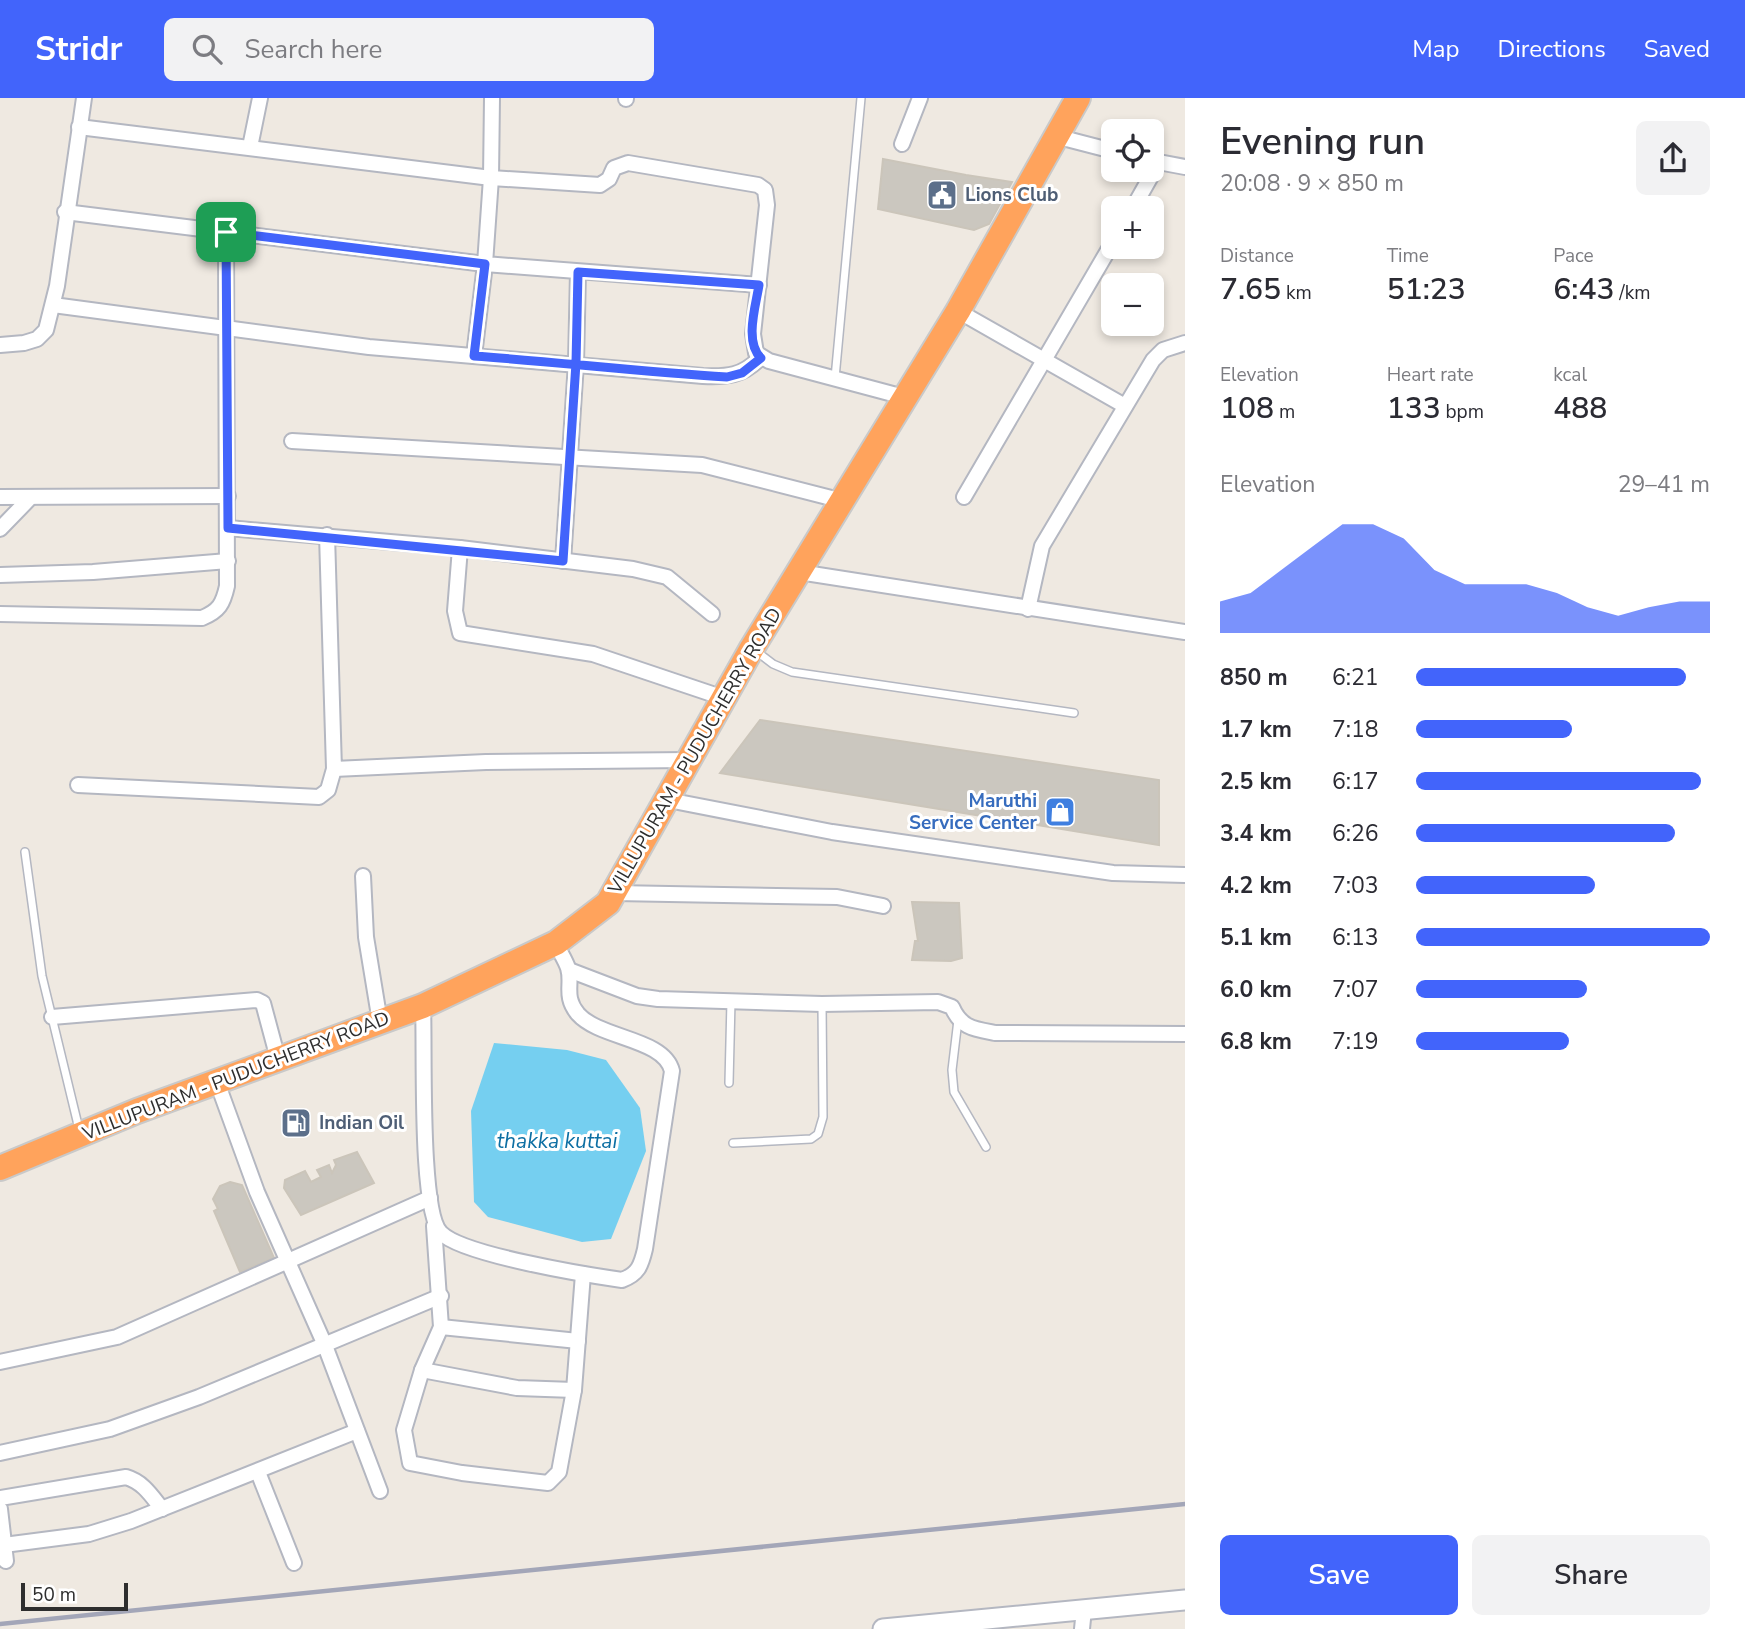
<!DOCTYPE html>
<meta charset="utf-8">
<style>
body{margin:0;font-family:"Nunito Sans",sans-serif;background:#f2f2f3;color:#2b2b33;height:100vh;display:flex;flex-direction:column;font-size:26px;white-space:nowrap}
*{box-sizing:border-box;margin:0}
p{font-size:23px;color:#7c7c81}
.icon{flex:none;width:38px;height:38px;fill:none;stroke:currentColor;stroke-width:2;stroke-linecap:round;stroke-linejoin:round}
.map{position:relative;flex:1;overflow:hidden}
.side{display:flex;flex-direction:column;background:#fff;width:560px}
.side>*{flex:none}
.buttons{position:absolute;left:1101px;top:21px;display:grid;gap:14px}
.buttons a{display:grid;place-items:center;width:63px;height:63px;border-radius:10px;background:#fff;box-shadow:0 4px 10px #0003;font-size:35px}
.scale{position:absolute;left:21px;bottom:18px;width:107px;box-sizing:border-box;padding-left:7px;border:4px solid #2e2e2e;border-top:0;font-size:19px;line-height:24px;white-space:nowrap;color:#2e2e2e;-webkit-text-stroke:5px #fff;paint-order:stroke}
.pin{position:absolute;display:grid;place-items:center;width:60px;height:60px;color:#fff;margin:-30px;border-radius:14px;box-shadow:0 4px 10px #0006}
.round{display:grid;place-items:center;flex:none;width:74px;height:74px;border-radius:10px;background:#f2f2f3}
.head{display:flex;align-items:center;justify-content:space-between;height:119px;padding:0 35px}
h1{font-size:38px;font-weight:600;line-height:52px}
.metrics{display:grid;grid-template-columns:repeat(3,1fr);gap:10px;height:119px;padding:7px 35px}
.metrics div{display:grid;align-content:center}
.metrics b{font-size:30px;font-weight:600}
.metrics small{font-size:19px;font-weight:400}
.metrics p{font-size:19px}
.chart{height:196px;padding:14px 35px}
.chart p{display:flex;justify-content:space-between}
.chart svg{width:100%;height:126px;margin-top:7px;fill:#4264fb;opacity:.7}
.button{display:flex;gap:14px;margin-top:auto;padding:14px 35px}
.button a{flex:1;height:80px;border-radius:10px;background:#4264fb;color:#fff;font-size:28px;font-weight:600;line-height:80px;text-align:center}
.button a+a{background:#f2f2f3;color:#2b2b33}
ul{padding:0 35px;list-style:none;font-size:23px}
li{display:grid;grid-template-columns:112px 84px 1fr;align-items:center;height:52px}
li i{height:18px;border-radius:9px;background:#4264fb}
header{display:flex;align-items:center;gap:42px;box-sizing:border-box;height:98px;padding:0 35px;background:#4264fb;color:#fff}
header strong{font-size:33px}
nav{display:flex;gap:38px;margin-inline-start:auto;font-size:24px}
.search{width:490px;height:63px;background:#f2f2f3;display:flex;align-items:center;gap:18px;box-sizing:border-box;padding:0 24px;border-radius:10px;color:#7c7c81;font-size:26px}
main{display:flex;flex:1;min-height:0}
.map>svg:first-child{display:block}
.water{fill:#75cff0}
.building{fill:#cbc7bf;stroke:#cbc5ba;stroke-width:2}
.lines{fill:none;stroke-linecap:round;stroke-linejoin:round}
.lane-casing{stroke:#b4b7c1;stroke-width:10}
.street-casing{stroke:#b4b7c1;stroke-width:18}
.secondary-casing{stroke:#b4b7c1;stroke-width:23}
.highway-casing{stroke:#c9c9c9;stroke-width:28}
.lane{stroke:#fff;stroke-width:7}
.street{stroke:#fff;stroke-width:14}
.secondary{stroke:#fff;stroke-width:19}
.highway{stroke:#ffa35c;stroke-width:24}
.rail{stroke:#a3a6b8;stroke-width:4.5}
.route-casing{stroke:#fff;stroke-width:14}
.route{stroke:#4264fb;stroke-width:9}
.labels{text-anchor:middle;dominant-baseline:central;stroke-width:6;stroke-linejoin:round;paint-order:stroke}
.service-label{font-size:19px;font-weight:bold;fill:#4e5e75;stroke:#fff;text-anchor:start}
.street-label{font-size:19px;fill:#2e2e2e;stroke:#fff}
.shop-label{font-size:19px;font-weight:bold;fill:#366cbe;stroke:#fff;text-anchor:end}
.water-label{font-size:21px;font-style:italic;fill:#0d6fa3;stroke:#fff}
</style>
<header>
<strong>Stridr</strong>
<div class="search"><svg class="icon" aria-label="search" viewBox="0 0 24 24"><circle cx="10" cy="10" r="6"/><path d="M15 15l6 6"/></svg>Search here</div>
<nav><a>Map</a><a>Directions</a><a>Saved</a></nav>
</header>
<main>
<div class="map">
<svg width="1185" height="1531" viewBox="0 0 1185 1531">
<rect width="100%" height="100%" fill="#efe9e1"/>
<!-- water -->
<polygon class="water" points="494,945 567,952 606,962 640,1010 646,1053 611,1141 582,1144 488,1119 474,1104 471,1013"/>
<!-- building -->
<g class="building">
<polygon points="883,61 966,77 1012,84 989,126 974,132 878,111"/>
<polygon points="760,622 1159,682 1159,747 720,675"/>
<polygon points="912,804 959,805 962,860 951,863 912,862 915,843 918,843"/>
<polygon points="357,1054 374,1085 301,1117 284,1090 285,1082 305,1073 311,1084 321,1079 317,1072 329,1067 332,1075 336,1067 334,1062"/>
<polygon points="230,1084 242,1087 274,1160 240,1174 214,1113 218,1111 213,1101 220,1088"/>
</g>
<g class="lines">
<!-- lane casing -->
<g class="lane-casing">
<g id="lane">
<polyline points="835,280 861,0"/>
<polyline points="756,553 773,566 792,574 1074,615"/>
<polyline points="25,754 42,878 79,1031"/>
<polyline points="958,922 952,972 954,994 986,1049"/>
<polyline points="729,985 731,903"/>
<polyline points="733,1045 811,1041 818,1036 823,1019 822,906"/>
</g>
</g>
<!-- street casing -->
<g class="street-casing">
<g id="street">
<polyline points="492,0 491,80 485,166 759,187"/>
<polyline points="626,1 626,0"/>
<polyline points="79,29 491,80 600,87 609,81 614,70 628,65 758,87 765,92 767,107 753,236 756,255 769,263 904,299"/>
<polyline points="1055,38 1113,53"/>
<polyline points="902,46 920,0"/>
<polyline points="250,49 260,0"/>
<polyline points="1153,63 1185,69"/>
<polyline points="1133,110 1159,64"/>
<polyline points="226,134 485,166 474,258"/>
<path d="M53,207L369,249L703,278C728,279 742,278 760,260"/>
<polyline points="958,213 1125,308"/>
<polyline points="0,247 24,245 37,241 46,232 57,188 84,0"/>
<polyline points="292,343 702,367 843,403"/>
<polyline points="0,399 228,398"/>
<polyline points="964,399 1113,144"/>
<polyline points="228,430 460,450 633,471 667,479 712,516"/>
<polyline points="0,431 30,400"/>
<polyline points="327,437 334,671 486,664 689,662"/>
<polyline points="460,450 455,513 460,535 593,556 724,600"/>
<polyline points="563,463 576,265 578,174"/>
<polyline points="799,474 1185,534"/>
<polyline points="0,477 93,474 228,463"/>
<polyline points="1028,511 1042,448 1153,262 1163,252 1185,245"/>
<path d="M0,516L202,520C219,513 223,506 227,488L226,134L65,114"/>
<polyline points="78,687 319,699 328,692 334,671"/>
<polyline points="668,702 832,734 1113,775 1185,777"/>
<polyline points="363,778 366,839 380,924"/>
<polyline points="615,795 837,799 883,808"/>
<path d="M569,872L637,898L658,901L822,906L938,904L952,909C961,930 974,931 995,935L1185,936"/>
<path d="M423,908C425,947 419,1114 441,1135C463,1157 587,1177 622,1182C638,1176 641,1168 645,1151L672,973C664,940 600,941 578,916C563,898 573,886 568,870C565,861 559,853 556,845"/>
<polyline points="52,919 257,902 263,905 278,961"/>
<polyline points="217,984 257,1094 324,1245 380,1393"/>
<polyline points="434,1128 441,1229 422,1272 404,1332 410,1365 462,1375 548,1385 559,1374 574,1292 583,1176"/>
<polyline points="441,1229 578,1243"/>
<polyline points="0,1264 117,1239 430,1100"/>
<polyline points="422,1272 517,1290 574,1292"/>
<polyline points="0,1355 110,1331 199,1299 441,1198"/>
<polyline points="258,1374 294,1465"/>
<path d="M0,1400L126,1379C143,1384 151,1397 162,1411"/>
<polyline points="0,1411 6,1463"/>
<polyline points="4,1447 89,1436 131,1423 357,1333"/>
<polyline points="1082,1531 1084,1511"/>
</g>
</g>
<!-- secondary casing -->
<g class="secondary-casing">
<polyline id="secondary" points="883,1531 1185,1502"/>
</g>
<!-- highway casing -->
<g class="highway-casing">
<polyline id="highway" points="0,1070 137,1013 423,908 556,845 608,805 752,550 958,213 1078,0"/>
</g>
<!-- lane -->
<use href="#lane" class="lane"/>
<!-- street -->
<use href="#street" class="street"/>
<!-- secondary -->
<use href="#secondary" class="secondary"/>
<!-- highway -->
<use href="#highway" class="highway"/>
<!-- rail -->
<polyline class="rail" points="0,1526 1185,1406"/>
</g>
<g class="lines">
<!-- route casing -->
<g class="route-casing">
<path id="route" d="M226,134L228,430L563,463L576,265L578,174L759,187C756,207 744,244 761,260L742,275L727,279C643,274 558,264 474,258L485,166L226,134"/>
</g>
<!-- route -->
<use href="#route" class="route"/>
</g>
<!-- icons -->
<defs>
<g id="civic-square" transform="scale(1.575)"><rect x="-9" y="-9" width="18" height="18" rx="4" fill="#5c6f8a" stroke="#fff"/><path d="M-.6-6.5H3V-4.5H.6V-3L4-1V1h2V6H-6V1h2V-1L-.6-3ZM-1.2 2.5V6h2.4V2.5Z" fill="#fff"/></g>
<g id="shop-square" transform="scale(1.575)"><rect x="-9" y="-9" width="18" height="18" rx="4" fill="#3f7fe0" stroke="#fff"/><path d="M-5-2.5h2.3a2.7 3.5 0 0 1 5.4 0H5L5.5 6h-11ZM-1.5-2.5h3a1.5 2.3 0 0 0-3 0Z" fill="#fff"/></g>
<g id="fuel-square" transform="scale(1.575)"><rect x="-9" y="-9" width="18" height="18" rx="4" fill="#5c6f8a" stroke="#fff"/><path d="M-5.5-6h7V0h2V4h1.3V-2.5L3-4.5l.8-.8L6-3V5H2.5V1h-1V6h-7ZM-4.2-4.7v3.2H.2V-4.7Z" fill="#fff"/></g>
</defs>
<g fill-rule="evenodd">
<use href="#civic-square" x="942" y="97"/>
<use href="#shop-square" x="1060" y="714"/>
<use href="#fuel-square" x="296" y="1025"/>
</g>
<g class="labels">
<!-- service labels -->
<g class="service-label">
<text x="965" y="97">Lions Club</text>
<text x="319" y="1025">Indian Oil</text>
</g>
<!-- street labels -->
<g class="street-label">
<text transform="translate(695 653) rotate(-60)">VILLUPURAM - PUDUCHERRY ROAD</text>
<text transform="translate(236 978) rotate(-21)">VILLUPURAM - PUDUCHERRY ROAD</text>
</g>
<!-- shop labels -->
<g class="shop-label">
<text x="1037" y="703">Maruthi<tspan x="1037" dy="22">Service Center</tspan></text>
</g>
<!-- water labels -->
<g class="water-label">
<text x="557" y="1043">thakka kuttai</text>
</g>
</g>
</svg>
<div class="buttons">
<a><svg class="icon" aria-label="locate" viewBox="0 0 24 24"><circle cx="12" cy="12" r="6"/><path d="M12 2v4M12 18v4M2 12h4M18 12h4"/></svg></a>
<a>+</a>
<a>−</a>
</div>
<div class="scale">50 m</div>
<div class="pin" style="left:226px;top:134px;background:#1e9e55"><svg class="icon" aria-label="arrive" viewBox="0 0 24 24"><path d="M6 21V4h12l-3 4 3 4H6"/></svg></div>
</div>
<section class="side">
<div class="head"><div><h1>Evening run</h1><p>20:08 · 9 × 850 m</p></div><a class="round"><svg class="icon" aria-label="share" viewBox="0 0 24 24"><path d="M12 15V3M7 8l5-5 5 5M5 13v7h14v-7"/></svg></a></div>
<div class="metrics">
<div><p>Distance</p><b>7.65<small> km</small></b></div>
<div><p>Time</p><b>51:23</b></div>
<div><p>Pace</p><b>6:43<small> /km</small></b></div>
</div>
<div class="metrics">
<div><p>Elevation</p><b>108<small> m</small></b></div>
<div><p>Heart rate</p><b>133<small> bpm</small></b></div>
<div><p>kcal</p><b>488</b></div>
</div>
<div class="chart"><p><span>Elevation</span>29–41 m</p>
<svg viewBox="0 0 160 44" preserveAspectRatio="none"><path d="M0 44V33L10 30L20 22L30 14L40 6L50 6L60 11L70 22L80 27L90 27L100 27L110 30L120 35L130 38L140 35L150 33L160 33V44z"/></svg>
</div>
<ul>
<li><b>850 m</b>6:21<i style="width:92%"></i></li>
<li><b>1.7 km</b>7:18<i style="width:53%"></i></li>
<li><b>2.5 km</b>6:17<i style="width:97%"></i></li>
<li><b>3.4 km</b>6:26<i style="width:88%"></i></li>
<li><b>4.2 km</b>7:03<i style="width:61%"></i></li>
<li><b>5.1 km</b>6:13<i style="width:100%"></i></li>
<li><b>6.0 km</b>7:07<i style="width:58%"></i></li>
<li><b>6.8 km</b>7:19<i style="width:52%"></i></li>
</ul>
<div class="button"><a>Save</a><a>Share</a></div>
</section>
</main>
